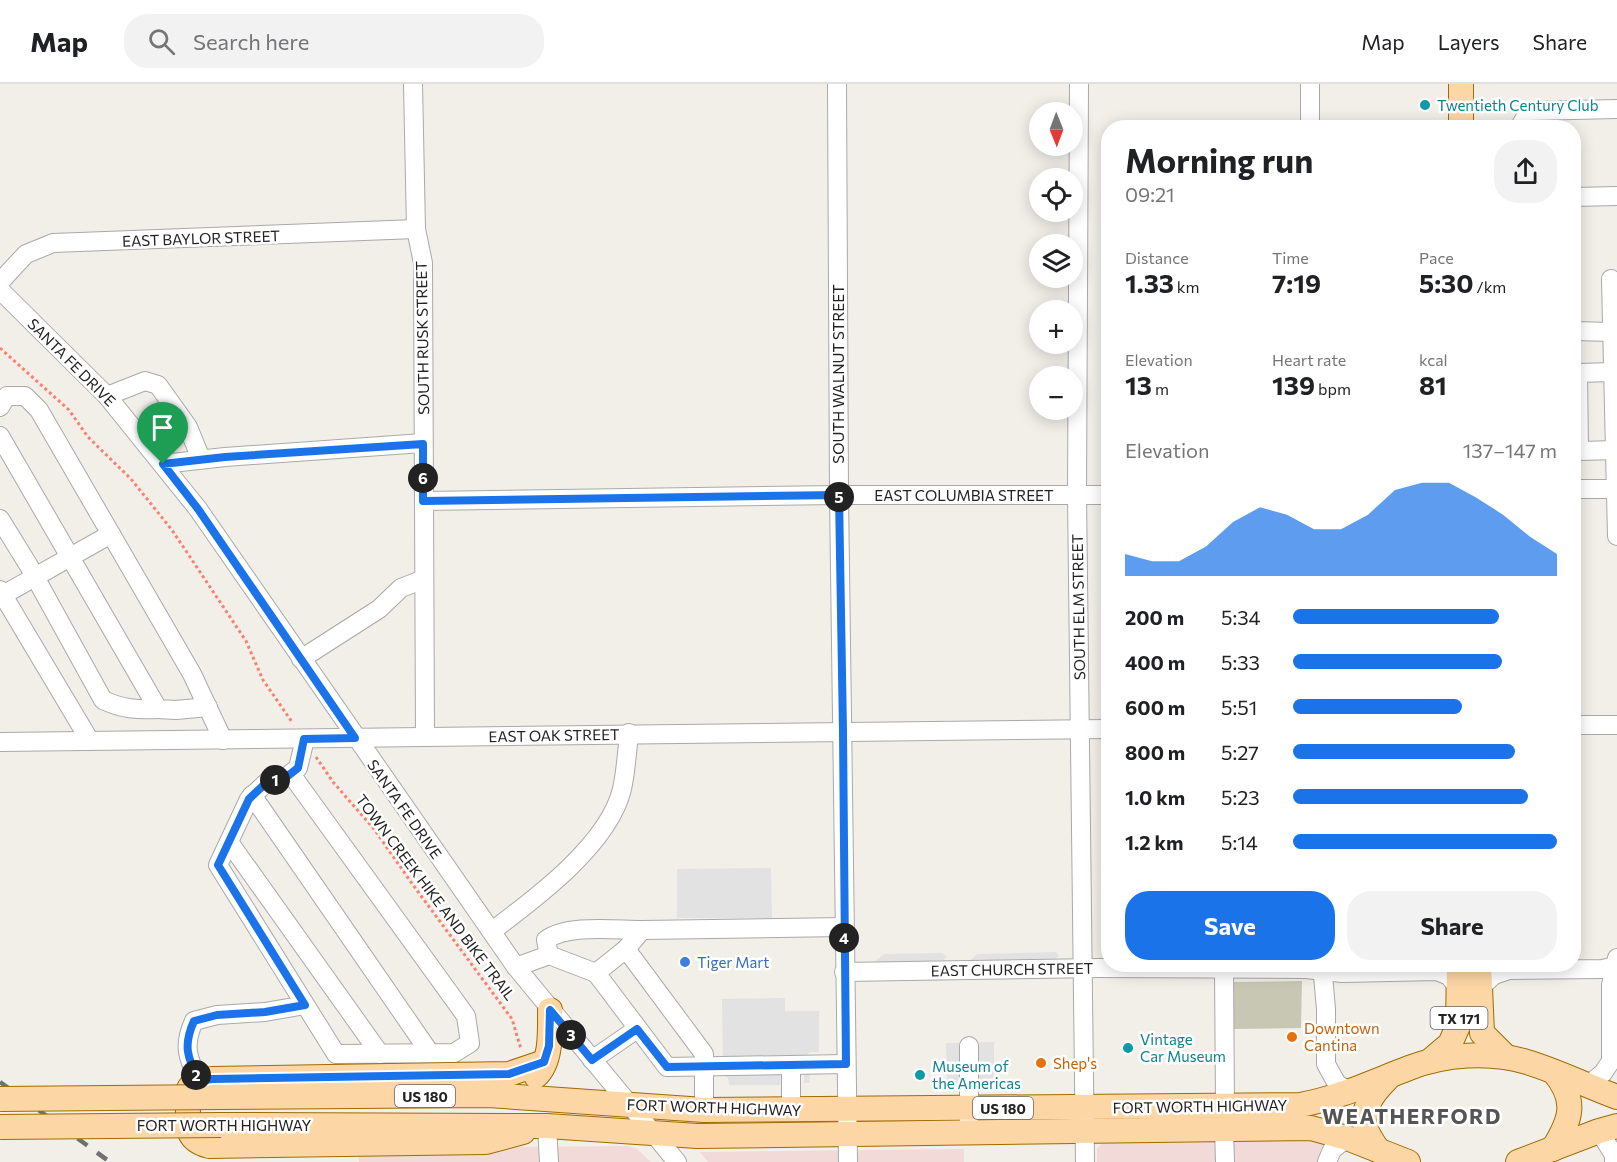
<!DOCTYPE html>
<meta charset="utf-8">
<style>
body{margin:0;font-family:Commissioner,sans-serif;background:#f2f2f2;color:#202124;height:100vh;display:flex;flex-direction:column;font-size:22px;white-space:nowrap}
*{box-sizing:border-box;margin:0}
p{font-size:20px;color:#757577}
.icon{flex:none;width:33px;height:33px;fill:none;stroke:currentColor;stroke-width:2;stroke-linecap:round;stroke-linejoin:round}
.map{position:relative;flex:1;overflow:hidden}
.sheet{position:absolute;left:1101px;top:36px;width:480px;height:852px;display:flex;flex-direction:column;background:#fff;border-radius:24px;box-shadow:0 3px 15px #0003}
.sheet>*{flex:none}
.needle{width:39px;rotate:179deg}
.buttons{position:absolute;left:1029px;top:18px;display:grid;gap:12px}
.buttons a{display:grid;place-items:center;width:54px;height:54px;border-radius:50%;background:#fff;box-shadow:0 3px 15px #0003;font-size:30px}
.pin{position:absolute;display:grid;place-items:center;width:51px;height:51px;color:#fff;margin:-62px -26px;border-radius:50% 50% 50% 0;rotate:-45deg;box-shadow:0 0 6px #0007}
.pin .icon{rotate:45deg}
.km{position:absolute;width:30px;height:30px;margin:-15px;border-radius:50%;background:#222;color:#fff;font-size:16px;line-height:30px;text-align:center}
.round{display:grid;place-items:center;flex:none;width:63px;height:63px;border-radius:24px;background:#f2f2f2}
.head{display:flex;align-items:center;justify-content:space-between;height:102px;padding:0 24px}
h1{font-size:33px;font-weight:700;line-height:45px}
.figures{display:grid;grid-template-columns:repeat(3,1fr);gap:9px;height:102px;padding:6px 24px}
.figures div{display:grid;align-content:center}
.figures b{font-size:26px;font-weight:700}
.figures small{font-size:16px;font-weight:400}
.figures p{font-size:16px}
.chart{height:168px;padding:12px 24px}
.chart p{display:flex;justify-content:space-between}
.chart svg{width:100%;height:108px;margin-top:6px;fill:#1a73e8;opacity:.7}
.action{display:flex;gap:12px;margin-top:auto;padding:12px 24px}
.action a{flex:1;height:69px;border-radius:24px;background:#1a73e8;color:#fff;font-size:24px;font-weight:700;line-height:69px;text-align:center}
.action a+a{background:#f2f2f2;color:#202124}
ul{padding:0 24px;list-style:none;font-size:20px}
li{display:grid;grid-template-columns:96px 72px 1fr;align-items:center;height:45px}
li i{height:15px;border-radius:8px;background:#1a73e8}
header{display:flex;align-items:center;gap:36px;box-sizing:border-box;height:84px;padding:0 30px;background:#fff;border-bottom:2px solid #e0e0e0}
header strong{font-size:28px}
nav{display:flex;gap:33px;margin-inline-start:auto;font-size:21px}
.search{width:420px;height:54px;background:#f2f2f2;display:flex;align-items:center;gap:15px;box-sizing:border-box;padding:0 21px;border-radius:24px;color:#757577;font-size:22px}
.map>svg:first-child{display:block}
.commercial{fill:#f2dad9}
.construction{fill:#c7c7b4}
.parking{fill:#e2e2e2}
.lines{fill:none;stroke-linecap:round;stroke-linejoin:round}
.minor-casing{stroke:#a9a9a9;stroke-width:20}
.major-casing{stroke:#a06b00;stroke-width:26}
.path{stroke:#fa8072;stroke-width:3;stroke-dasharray:3 3;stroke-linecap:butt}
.minor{stroke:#fff;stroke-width:18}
.major{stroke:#fcd6a4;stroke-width:24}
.rail{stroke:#707070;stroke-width:4.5;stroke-dasharray:12 12;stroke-linecap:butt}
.major-bridge-casing{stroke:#a06b00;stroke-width:26;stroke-linecap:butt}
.major-bridge{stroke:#fcd6a4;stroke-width:24}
.route-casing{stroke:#fff;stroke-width:12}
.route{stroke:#1a73e8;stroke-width:8}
.culture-dot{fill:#0f9aa8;stroke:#fff;stroke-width:2}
.shop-dot{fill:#3f7fe0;stroke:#fff;stroke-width:2}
.food-dot{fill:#e8710a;stroke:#fff;stroke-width:2}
.labels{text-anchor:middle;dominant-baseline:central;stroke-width:5;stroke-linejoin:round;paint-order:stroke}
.shield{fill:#fff;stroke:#646464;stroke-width:1.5}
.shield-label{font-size:14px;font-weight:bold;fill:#222}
.culture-label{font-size:15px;fill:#0d838f;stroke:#fff;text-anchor:start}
.street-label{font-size:15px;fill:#222;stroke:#fff}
.shop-label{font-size:15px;fill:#366cbe;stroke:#fff;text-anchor:start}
.food-label{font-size:15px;fill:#c56008;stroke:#fff;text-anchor:start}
.district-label{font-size:21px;font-weight:bold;letter-spacing:1.5px;fill:#555;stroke:#fff}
</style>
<header>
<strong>Map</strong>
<div class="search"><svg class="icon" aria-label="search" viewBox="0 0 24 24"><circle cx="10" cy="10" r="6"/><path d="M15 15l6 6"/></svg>Search here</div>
<nav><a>Map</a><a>Layers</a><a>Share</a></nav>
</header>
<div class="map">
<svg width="1617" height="1078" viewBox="0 0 1617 1078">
<rect width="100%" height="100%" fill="#f2efe9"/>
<!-- commercial -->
<g class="commercial">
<polygon points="1294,1053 1328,1056 1320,1070 1320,1078 1097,1078 1097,1065 1103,1058 1290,1056"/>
<polygon points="628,1062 637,1065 651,1078 359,1078 358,1064"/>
<polygon points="964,1065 964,1078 708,1078 700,1068"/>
</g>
<!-- construction -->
<polygon class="construction" points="1302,897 1301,944 1234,945 1233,898"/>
<!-- parking -->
<g class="parking">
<polygon points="771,784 772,834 677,834 677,785"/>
<polygon points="1056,868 1059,871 1052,880 965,881 977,870"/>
<polygon points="942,869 947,873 937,882 869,882 884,870"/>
<polygon points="785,914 785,927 819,927 819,968 810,968 808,970 810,999 804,999 804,987 781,990 780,1001 729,1001 728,994 723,991 722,915"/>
<polygon points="994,958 994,999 947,1000 946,959"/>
</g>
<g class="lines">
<!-- minor casing -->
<g class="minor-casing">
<g id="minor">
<polyline points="413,0 416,145 423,179 425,652"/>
<polyline points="837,0 839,411 848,1078"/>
<polyline points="1079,0 1077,411 1085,1078"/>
<polyline points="1310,0 1310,44"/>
<polyline points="1519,44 1529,27 1617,25"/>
<polyline points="1574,113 1617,112"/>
<polyline points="1611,195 1617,452"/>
<polyline points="0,198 26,170 53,159 416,145"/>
<polyline points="0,206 107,312 198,425 516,883 677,1078"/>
<polyline points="1574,247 1612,248"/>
<polyline points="1613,288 1578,289 1579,367 1617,366"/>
<polyline points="107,312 145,297 158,301 188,343 201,375"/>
<polyline points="0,323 7,312 25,312 39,326 192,590 223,656"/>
<polyline points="0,352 158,625 176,626 208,623"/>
<polyline points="163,380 225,373 423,359"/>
<polyline points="1574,405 1617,405"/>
<polyline points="424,417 839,411 1108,411"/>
<path d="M0,435L29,482L103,616C122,625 138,626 158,625"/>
<polyline points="0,506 90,657"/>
<polyline points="3,511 111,450"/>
<polyline points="301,575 379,525 401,504 424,495"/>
<polyline points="1574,641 1617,641"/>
<polyline points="0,658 1108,645"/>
<polyline points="291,690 466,932 470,959 454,969 336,970 218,781 249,715 268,697 285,694 298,684 305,655"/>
<polyline points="252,711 430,969"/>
<polyline points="229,758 380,970"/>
<path d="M492,847C536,814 609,760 622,705C626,687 627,668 629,649"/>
<polyline points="626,865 642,846 844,843"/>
<path d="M549,871L546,856C567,840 615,846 642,846"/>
<polyline points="1322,880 1326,925 1326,980 1337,1000 1351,1008"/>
<polyline points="516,883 549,871 596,889 626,865 704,970 704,1026"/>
<polyline points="1224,885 1225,1021"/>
<polyline points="844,888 1098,884 1306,885 1342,889 1437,887 1449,892 1459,905"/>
<polyline points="596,889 667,983 846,980"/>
<polyline points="1480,904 1494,891 1509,886 1602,885 1617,882"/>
<polyline points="969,962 969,1036"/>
<polyline points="592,976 637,945"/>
<polyline points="791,981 791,1025"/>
<path d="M199,997C187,973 183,961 194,937L217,931L265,928L305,921"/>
<polyline points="1587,1002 1603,989 1611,977 1611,901 1617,874"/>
<polyline points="547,1042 549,1078"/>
<polyline points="1224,1044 1225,1078"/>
<polyline points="1599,1047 1614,1071 1614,1078"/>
<polyline points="1327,1078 1332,1066 1347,1054"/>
</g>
</g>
<!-- major casing -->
<g class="major-casing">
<g id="major">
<polyline points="1461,0 1461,44"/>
<polyline points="1479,880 1482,949 1506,973"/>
<polyline points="1430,977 1450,960 1458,942 1459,880"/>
<path d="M536,992C552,978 550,946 550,926"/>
<path d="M220,1013L488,1011L704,1026L1300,1021C1339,1014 1372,998 1409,984C1445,970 1489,967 1527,978C1557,987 1587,1002 1617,1013"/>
<polyline points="221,1041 547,1042 697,1052 1311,1044 1347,1054 1408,1078"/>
<path d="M523,1048L486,1058L209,1062C185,1056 188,1042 188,1021C188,1016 187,1007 190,1003C195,996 205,996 212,995L509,990L544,978"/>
<path d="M1553,1065C1571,1036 1578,1017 1554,988"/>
<path d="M1378,1066C1374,1060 1369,1053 1366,1045C1360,1025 1374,1008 1387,995"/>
<polyline points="1518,1078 1599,1047 1617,1042"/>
</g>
</g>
<!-- path -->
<g class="path">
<polyline points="0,264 69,326 88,353 131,395 172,446 246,557 263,596 292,638"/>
<polyline points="316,673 333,698 374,745 413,801 512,935 521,965"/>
</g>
<!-- minor -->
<use href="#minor" class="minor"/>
<!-- major -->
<use href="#major" class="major"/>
<!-- rail -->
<polyline class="rail" points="0,998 110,1078"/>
<!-- major-bridge casing -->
<g class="major-bridge-casing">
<g id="major-bridge">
<polyline points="0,1015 220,1013"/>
<polyline points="0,1043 221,1041"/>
</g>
</g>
<!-- major-bridge -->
<use href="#major-bridge" class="major-bridge"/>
</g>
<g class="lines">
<!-- route casing -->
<g class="route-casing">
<path id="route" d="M423,360V417L839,411L843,647L846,980L667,983L637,945L592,976L550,926L549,962L544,978L509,990L212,995L199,997C187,973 183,961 194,937L217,931L265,928L305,921L218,781L249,715L268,697L285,694L298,684L304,655L355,654L198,425L163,380L225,373Z"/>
</g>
<!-- route -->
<use href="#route" class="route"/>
</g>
<!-- markers -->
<g class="culture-dot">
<circle cx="1425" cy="21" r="6"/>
<circle cx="1128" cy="964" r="6"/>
<circle cx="920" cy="991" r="6"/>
</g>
<circle class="shop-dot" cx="685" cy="878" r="6"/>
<g class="food-dot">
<circle cx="1292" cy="953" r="6"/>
<circle cx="1041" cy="979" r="6"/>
</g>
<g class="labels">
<!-- shield labels -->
<g class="shield">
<rect x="1430.5" y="923" width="57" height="22" rx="4.5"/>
<rect x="395" y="1001" width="60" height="22" rx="4.5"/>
<rect x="973" y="1013" width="60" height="22" rx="4.5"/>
</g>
<g class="shield-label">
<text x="1459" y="934">TX 171</text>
<text x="425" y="1012">US 180</text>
<text x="1003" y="1024">US 180</text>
</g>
<!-- culture labels -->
<g class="culture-label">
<text x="1437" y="21">Twentieth Century Club</text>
<text x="1140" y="955">Vintage<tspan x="1140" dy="17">Car Museum</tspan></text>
<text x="932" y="982">Museum of<tspan x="932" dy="17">the Americas</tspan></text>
</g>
<!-- street labels -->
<g class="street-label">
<text transform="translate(201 154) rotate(-2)">EAST BAYLOR STREET</text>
<text transform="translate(422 254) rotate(-91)">SOUTH RUSK STREET</text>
<text transform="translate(72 278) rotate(45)">SANTA FE DRIVE</text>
<text transform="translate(838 290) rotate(-90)">SOUTH WALNUT STREET</text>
<text x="964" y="411">EAST COLUMBIA STREET</text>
<text transform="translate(1078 523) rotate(-91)">SOUTH ELM STREET</text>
<text transform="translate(554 651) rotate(-1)">EAST OAK STREET</text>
<text transform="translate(405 725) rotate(55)">SANTA FE DRIVE</text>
<text transform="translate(436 813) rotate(53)">TOWN CREEK HIKE AND BIKE TRAIL</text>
<text transform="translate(1012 885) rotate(-1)">EAST CHURCH STREET</text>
<text transform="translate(1200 1022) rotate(-1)">FORT WORTH HIGHWAY</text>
<text transform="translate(714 1023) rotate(2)">FORT WORTH HIGHWAY</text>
<text x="224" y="1041">FORT WORTH HIGHWAY</text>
</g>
<!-- shop labels -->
<g class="shop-label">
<text x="697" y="878">Tiger Mart</text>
</g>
<!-- food labels -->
<g class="food-label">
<text x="1304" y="944">Downtown<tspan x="1304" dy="17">Cantina</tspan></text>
<text x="1053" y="979">Shep's</text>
</g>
<!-- district labels -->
<g class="district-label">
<text x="1412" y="1031">WEATHERFORD</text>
</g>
</g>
</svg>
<div class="buttons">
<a><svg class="needle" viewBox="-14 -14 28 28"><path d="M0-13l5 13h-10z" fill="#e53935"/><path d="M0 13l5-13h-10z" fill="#757577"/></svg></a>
<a><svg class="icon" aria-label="locate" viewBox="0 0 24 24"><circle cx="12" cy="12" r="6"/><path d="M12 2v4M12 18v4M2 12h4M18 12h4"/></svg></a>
<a><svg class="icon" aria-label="layers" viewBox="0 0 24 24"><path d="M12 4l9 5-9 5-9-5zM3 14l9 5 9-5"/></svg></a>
<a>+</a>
<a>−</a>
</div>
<div class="pin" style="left:163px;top:380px;background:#1e9e55"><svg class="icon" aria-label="arrive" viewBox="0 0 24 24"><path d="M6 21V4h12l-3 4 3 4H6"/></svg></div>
<b class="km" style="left:275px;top:696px">1</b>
<b class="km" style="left:196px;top:991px">2</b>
<b class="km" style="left:571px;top:951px">3</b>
<b class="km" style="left:844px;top:854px">4</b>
<b class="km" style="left:839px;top:413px">5</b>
<b class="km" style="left:423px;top:394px">6</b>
<section class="sheet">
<div class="head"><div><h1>Morning run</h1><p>09:21</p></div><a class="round"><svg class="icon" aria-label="share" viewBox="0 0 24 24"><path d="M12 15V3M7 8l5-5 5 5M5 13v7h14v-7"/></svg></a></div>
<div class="figures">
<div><p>Distance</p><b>1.33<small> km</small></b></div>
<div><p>Time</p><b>7:19</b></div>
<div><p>Pace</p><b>5:30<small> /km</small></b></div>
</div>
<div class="figures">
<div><p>Elevation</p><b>13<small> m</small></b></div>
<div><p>Heart rate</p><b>139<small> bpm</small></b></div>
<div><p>kcal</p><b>81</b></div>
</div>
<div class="chart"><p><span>Elevation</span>137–147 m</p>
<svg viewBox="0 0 160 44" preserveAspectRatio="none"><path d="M0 44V35L10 38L20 38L30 32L40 22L50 16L60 19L70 25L80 25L90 19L100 9L110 6L120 6L130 12L140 19L150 28L160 35V44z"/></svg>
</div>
<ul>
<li><b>200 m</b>5:34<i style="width:78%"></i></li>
<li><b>400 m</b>5:33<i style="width:79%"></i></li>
<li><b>600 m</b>5:51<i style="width:64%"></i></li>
<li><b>800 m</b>5:27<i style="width:84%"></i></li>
<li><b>1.0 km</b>5:23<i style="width:89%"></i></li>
<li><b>1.2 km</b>5:14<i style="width:100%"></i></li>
</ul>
<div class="action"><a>Save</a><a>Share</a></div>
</section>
</div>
